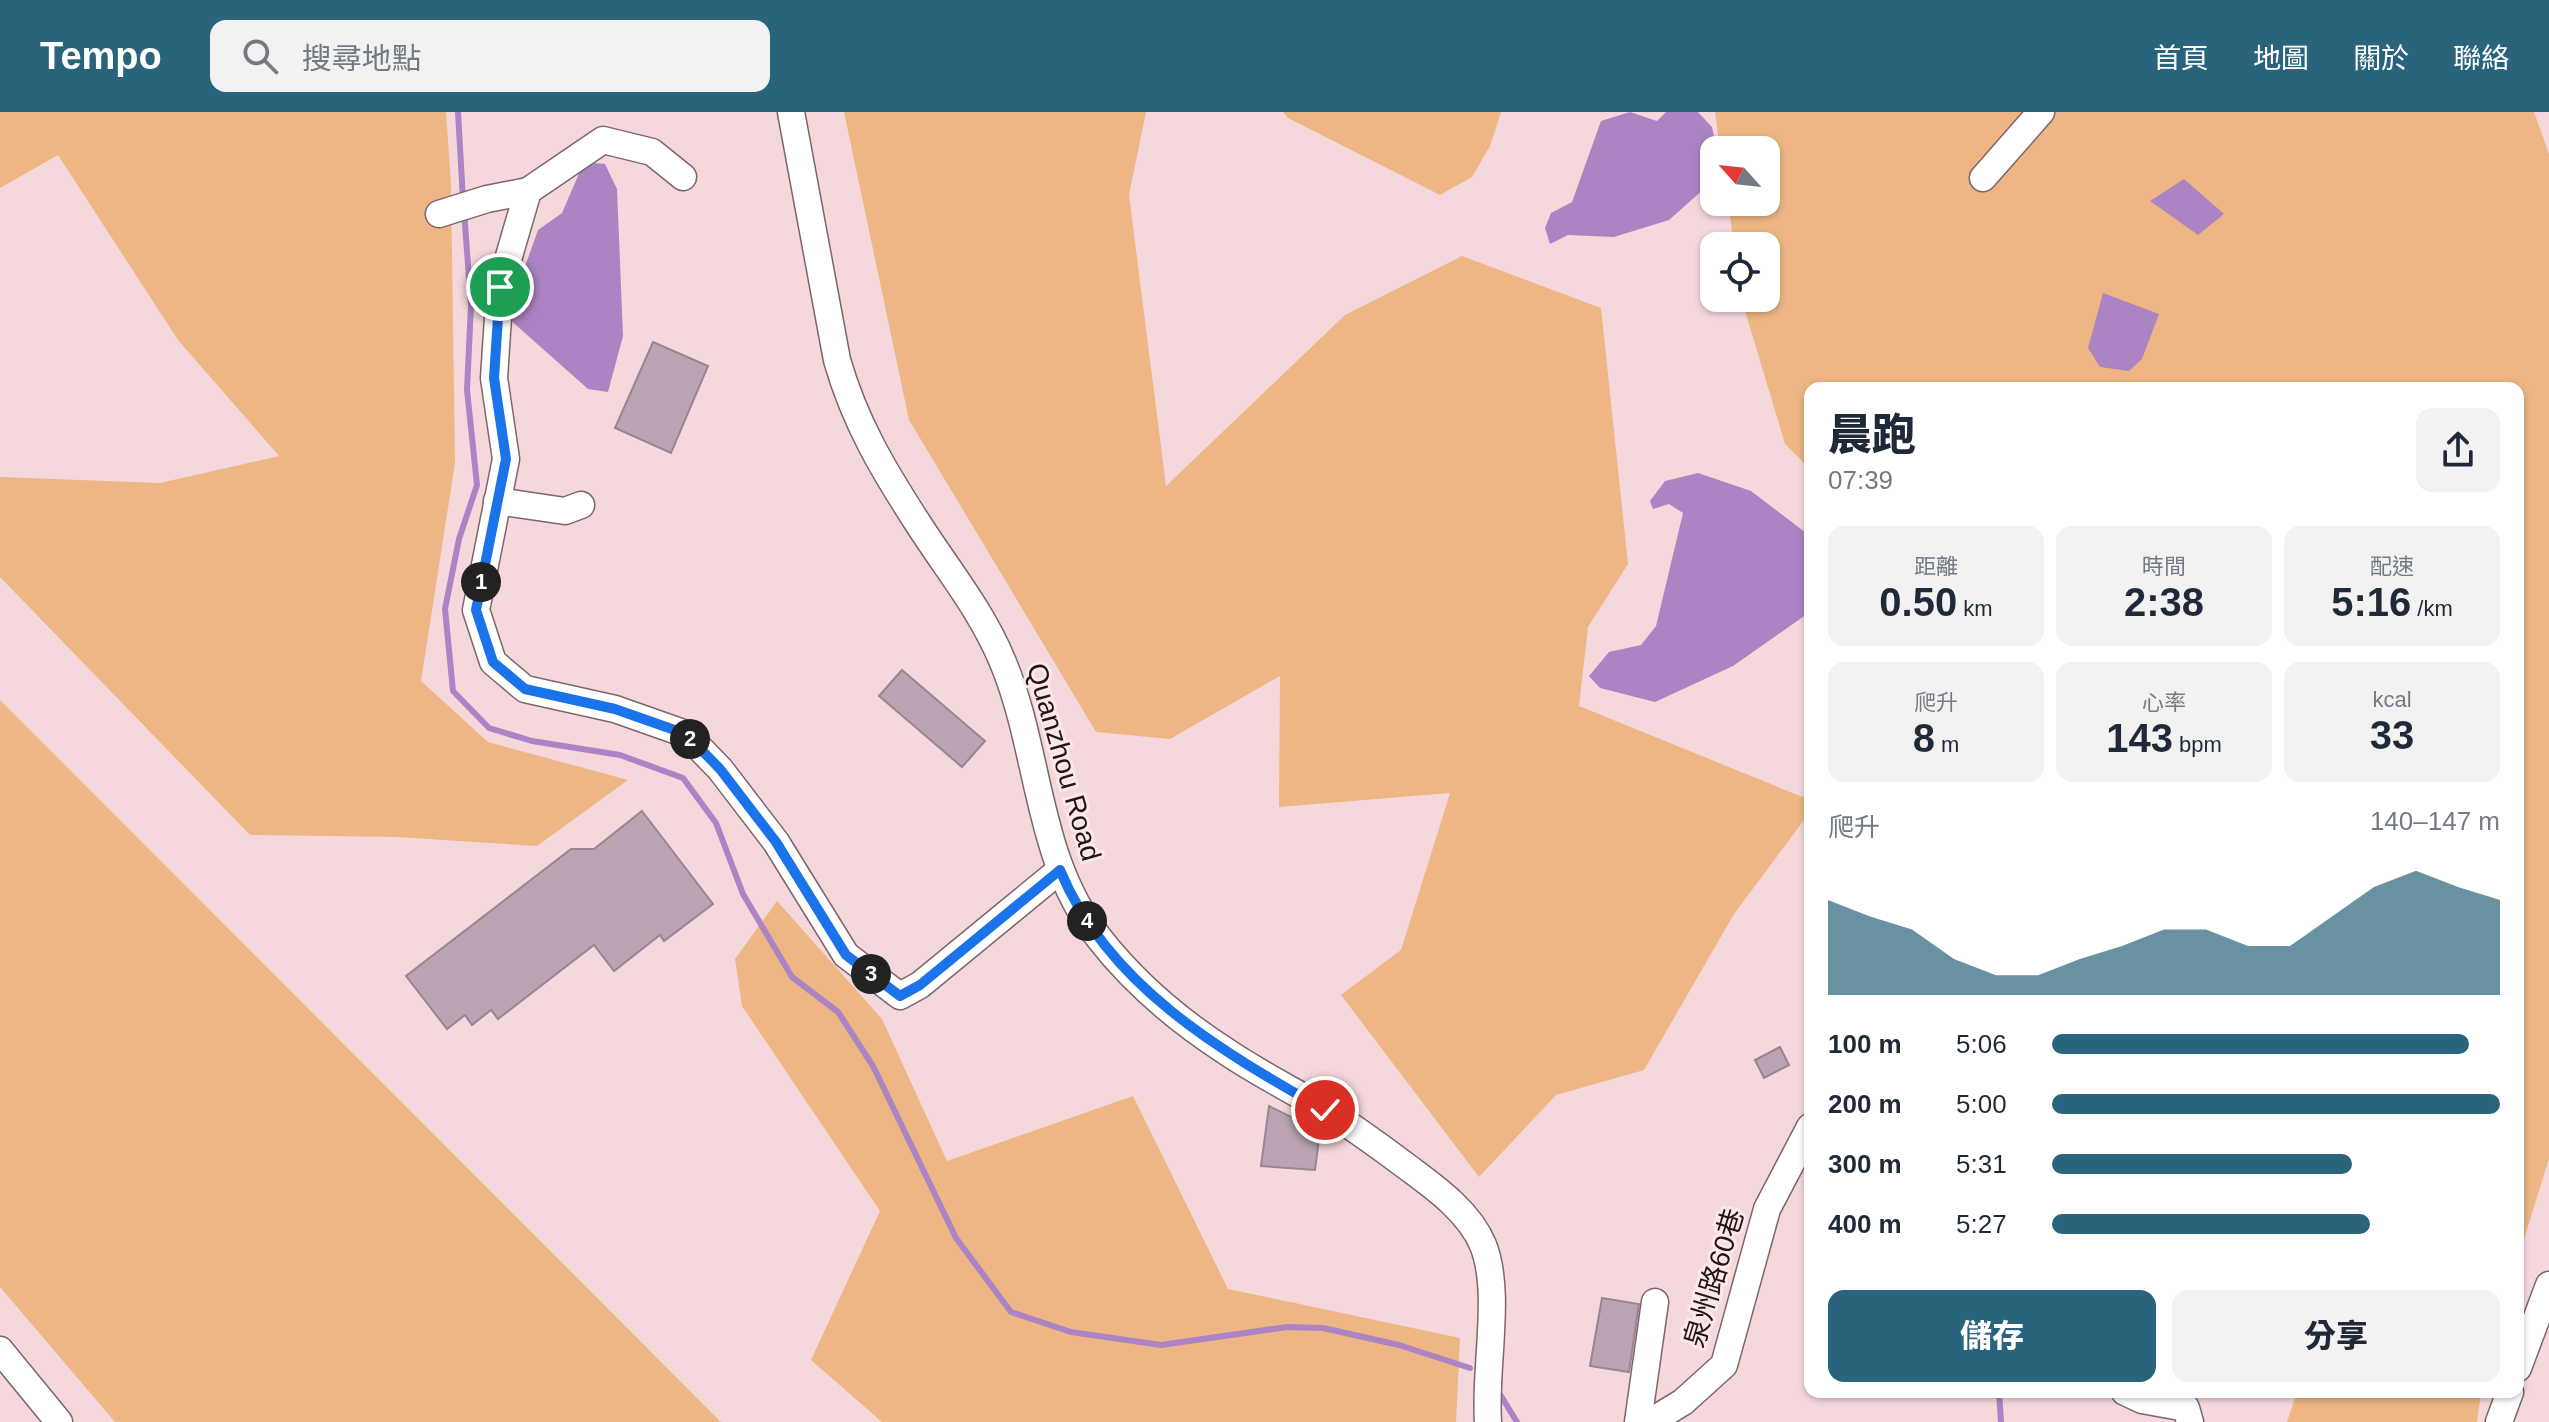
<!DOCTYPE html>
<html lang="zh-TW">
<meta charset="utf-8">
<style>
body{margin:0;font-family:Arial,"Noto Sans TC",sans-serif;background:#f2f2f3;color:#1f2937;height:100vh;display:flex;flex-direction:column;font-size:30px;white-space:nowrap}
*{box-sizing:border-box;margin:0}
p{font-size:26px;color:#747a83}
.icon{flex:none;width:44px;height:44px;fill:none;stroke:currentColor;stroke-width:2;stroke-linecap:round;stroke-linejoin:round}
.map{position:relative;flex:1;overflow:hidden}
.drawer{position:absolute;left:1804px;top:270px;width:720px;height:1016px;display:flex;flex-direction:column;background:#fff;border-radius:16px;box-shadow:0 2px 6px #0004}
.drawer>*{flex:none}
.needle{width:52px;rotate:297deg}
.tools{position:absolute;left:1700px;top:24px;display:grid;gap:16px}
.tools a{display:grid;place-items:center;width:80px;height:80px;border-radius:16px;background:#fff;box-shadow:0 2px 6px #0004;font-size:40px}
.pin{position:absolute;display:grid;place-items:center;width:68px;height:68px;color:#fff;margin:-34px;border:4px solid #fff;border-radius:50%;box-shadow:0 2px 8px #0007}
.km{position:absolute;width:40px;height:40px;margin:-20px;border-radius:50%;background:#222;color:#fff;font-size:22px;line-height:40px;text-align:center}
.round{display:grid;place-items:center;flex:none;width:84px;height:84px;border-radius:16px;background:#f2f2f3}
.overview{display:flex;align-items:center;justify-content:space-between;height:136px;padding:0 24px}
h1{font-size:44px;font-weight:800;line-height:60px}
.metrics{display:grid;grid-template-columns:repeat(3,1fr);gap:12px;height:136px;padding:8px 24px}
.metrics div{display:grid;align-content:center;border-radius:16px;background:#f2f2f3;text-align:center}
.metrics b{font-size:40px;font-weight:800}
.metrics small{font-size:22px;font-weight:400}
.metrics p{font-size:22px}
.chart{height:224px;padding:16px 24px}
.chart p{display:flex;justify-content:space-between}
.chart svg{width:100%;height:144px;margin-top:8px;fill:#29637c;opacity:.7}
.button{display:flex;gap:16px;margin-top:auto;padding:16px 24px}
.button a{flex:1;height:92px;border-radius:16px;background:#29637c;color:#fff;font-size:32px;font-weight:800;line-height:92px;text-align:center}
.button a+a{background:#f2f2f3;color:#1f2937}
ul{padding:0 24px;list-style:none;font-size:26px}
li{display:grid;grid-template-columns:128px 96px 1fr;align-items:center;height:60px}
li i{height:20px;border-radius:10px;background:#29637c}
header{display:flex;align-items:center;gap:48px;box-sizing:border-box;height:112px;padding:0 40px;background:#29637c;color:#fff}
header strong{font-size:38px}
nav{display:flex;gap:44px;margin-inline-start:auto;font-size:28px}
.search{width:560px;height:72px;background:#f2f2f3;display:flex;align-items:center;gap:20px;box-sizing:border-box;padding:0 28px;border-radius:16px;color:#747a83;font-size:30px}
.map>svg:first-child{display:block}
.green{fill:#edb684}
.water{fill:#ac84c3}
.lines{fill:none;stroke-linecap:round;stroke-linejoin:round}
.stream{stroke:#ac84c3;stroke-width:6}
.building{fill:#baa3b2;stroke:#9a8492;stroke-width:2}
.minor-casing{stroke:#7e6569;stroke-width:29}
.minor{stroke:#fff;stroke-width:26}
.route-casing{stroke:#fff;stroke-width:16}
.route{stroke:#1a73e8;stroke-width:10}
.labels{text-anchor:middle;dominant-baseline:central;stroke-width:6;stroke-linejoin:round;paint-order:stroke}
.street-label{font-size:28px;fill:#201617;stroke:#fee7ea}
</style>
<header>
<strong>Tempo</strong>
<div class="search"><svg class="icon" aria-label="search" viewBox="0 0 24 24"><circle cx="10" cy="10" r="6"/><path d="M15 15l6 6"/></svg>搜尋地點</div>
<nav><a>首頁</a><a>地圖</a><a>關於</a><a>聯絡</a></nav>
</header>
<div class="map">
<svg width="2549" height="1310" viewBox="0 0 2549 1310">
<rect width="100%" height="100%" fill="#f5d8dc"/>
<!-- green -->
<g class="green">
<polygon points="0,0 446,0 451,72 455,351 421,569 488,630 628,668 537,734 397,725 250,723 0,465 0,365 160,371 279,344 178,228 58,43 0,76"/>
<polygon points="844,0 1146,0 1129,83 1166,374 1345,203 1462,144 1601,196 1628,452 1588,515 1579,594 1810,688 1810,700 1734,802 1644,958 1556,983 1479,1065 1341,883 1401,838 1450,681 1279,695 1280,564 1170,627 1096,620 909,308"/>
<polygon points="1283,0 1501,0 1490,34 1472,65 1440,83 1288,6"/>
<polygon points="1715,0 2534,0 2549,42 2549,1047 2518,1146 2518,276 1810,276 1810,357 1785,332 1742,189 1742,186 1766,186 1766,134 1734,134 1728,90 1766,90 1766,38 1720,38"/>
<polygon points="0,588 721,1310 115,1310 0,1175"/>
<polygon points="777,789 882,907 947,1049 1133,984 1228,1177 1460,1226 1456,1310 882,1310 811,1248 880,1099 742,894 735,847"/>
<polygon points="2293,1280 2481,1280 2477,1310 2287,1310 2296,1283"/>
</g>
<!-- water -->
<g class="water">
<polygon points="1630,0 1657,9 1666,0 1698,0 1712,15 1717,38 1714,38 1714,68 1669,108 1614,125 1568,123 1550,132 1545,116 1551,101 1572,90 1601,9"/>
<polygon points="584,50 605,52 617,77 623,224 608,280 588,277 507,205 538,118 562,101"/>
<polygon points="2184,67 2224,102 2198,123 2150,89"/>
<polygon points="2103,181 2159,202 2142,247 2129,259 2100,255 2088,236"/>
<polygon points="1698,361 1751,379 1810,424 1810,500 1733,554 1655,590 1600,576 1589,564 1609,540 1641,533 1656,514 1683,401 1669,392 1653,397 1650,389 1665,369"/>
</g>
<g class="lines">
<!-- stream -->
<g class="stream">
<polyline points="458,0 463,88"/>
<polyline points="464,99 471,193 467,278 477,373 459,427 445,497 453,579 489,616 532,629 620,643 683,666 716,711 743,782 792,865 838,900 873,954 956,1126 1011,1200 1071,1220 1161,1233 1287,1215 1323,1216 1399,1233 1470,1256"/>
<polyline points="1498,1279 1517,1310"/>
<polyline points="1999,1280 2001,1310"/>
</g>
</g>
<!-- building -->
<g class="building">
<polygon points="653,230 708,254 671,341 615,316"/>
<polygon points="902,558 985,629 962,655 879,584"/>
<polygon points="642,699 713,792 664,829 660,823 614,859 594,833 498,907 491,898 472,913 465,903 447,917 406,864 571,737 594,737"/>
<polygon points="1780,935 1789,953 1764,966 1755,948"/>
<polygon points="1269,994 1320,1019 1315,1058 1261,1054"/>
<polygon points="1602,1186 1639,1192 1629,1260 1590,1254"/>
</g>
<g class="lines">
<!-- minor casing -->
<g class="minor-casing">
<g id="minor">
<path d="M791,0L837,248C855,311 884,359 919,413C948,458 981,498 1002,548C1041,640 1035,745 1099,826C1134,871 1179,909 1227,940C1258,961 1292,978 1324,997C1354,1015 1382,1036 1410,1057C1437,1077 1470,1101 1483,1133C1502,1180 1484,1257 1488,1310"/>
<polyline points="1983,66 2041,0"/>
<polyline points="528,79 500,175 494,266 506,347 476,498 493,550 525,577 615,597 686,622 720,657 776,730 846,843 900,884 920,873 1060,758"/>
<polyline points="439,102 487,87 528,79 603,28 652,40 683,65"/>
<polyline points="497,389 565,399 581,393"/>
<polyline points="0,1238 59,1310"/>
<polyline points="2518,1256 2549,1173"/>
<polyline points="2125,1280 2142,1288 2186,1296 2190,1310"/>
<polyline points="1638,1310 1655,1190"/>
<polyline points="1650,1310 1683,1290 1724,1253 1767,1097 1810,1015"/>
<polyline points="2499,1310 2510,1280"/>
</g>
</g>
<!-- minor -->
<use href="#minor" class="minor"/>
</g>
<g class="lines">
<!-- route casing -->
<g class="route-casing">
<path id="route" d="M500,175L494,266L506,347L476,498L493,550L525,577L615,597L686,622L720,657L776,730L846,843L900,884L920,873L1060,758C1108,874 1221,939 1325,998"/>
</g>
<!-- route -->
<use href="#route" class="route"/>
</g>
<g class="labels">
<!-- street labels -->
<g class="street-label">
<text transform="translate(1064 650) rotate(74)">Quanzhou Road</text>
<text transform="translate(1714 1166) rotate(-73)">泉州路60巷</text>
</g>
</g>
</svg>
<div class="tools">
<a><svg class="needle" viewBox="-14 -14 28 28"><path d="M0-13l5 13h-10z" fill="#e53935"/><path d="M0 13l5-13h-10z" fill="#747a83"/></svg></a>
<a><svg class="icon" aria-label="locate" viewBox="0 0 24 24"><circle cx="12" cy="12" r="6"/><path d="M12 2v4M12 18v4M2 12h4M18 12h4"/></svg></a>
</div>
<div class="pin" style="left:500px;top:175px;background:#1e9e55"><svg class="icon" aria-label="arrive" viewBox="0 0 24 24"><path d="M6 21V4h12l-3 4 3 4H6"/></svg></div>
<div class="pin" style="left:1325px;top:998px;background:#d93025"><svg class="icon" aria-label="check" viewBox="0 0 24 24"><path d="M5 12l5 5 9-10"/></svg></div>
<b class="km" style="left:481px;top:470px">1</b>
<b class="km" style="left:690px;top:627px">2</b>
<b class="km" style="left:871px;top:862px">3</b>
<b class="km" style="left:1087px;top:809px">4</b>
<section class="drawer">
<div class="overview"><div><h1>晨跑</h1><p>07:39</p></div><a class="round"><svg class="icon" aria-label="share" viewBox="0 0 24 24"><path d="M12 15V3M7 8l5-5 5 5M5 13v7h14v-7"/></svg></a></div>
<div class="metrics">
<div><p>距離</p><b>0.50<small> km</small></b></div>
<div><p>時間</p><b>2:38</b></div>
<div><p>配速</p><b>5:16<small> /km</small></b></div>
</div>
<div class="metrics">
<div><p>爬升</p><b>8<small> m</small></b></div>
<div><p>心率</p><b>143<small> bpm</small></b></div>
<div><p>kcal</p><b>33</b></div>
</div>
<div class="chart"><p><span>爬升</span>140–147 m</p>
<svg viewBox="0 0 160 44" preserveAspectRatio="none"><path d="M0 44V15L10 20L20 24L30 33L40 38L50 38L60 33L70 29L80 24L90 24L100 29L110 29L120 20L130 11L140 6L150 11L160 15V44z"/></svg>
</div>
<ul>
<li><b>100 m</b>5:06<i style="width:93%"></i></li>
<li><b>200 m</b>5:00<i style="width:100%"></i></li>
<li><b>300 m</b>5:31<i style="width:67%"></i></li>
<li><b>400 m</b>5:27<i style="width:71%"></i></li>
</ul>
<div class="button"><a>儲存</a><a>分享</a></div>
</section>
</div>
